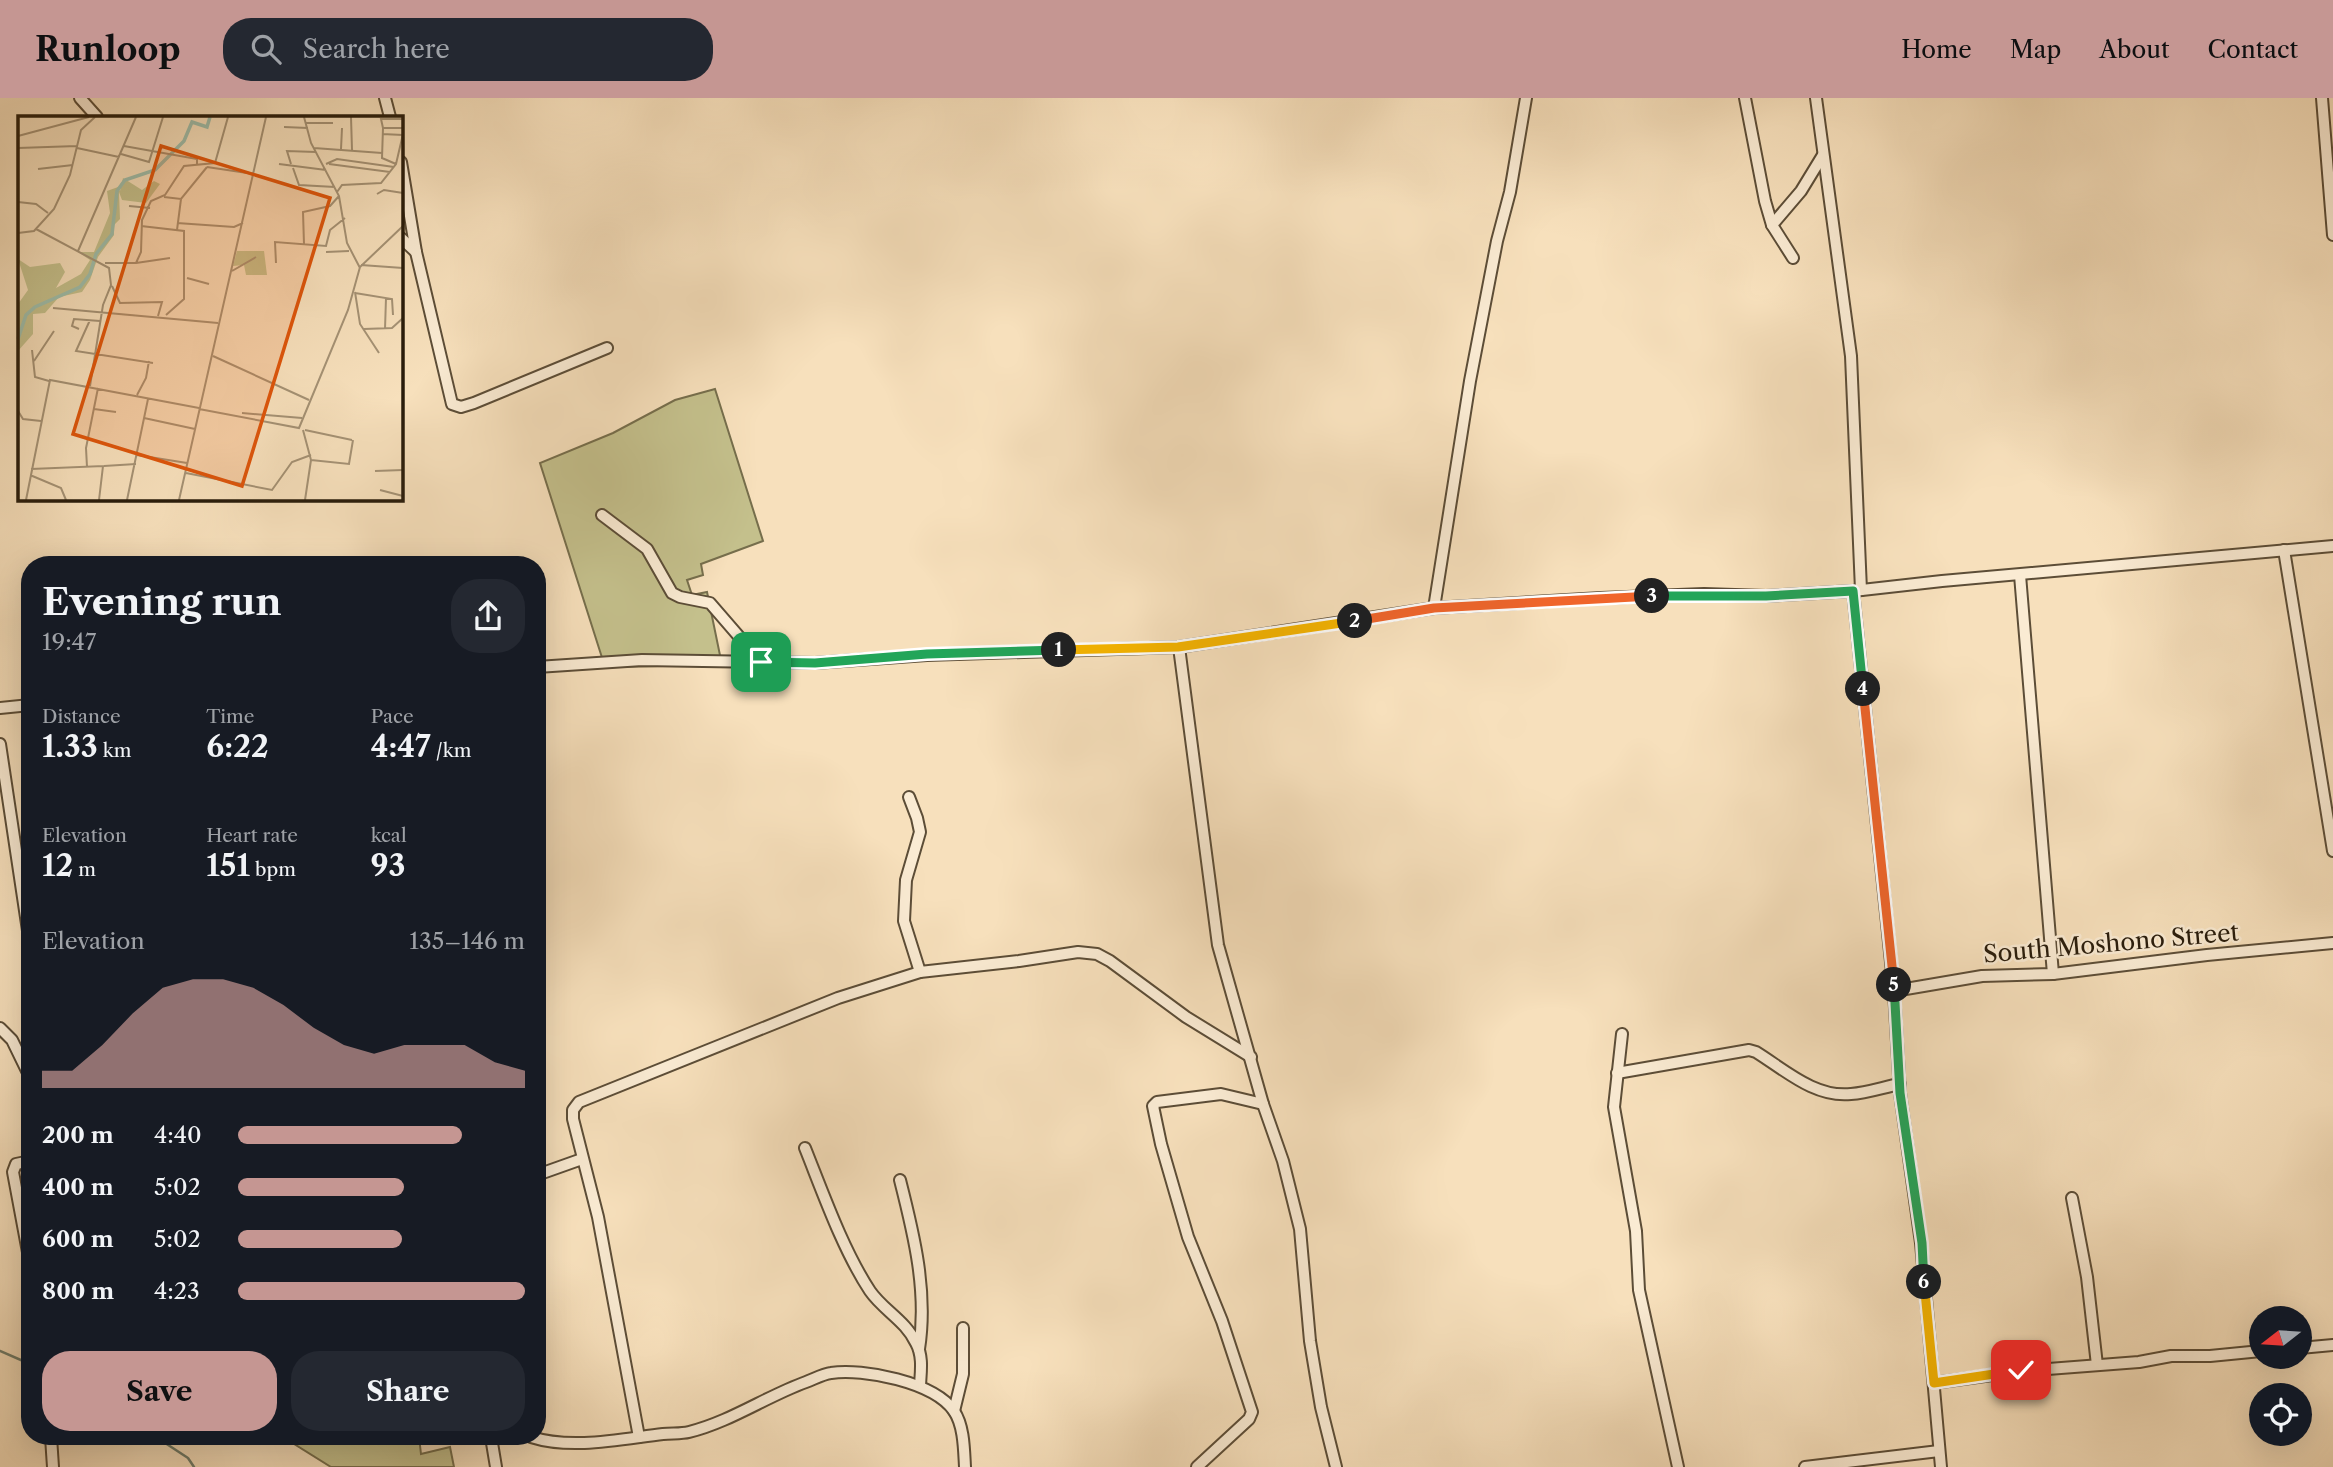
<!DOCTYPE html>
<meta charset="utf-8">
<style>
body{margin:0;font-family:"Libre Caslon Text",serif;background:#242831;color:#f1f3f6;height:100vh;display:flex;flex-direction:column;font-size:26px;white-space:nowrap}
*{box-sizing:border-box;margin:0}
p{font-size:23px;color:#9ea1a6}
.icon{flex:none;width:38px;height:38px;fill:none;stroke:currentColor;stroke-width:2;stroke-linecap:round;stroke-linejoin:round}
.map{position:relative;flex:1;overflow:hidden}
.panel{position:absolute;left:21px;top:458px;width:525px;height:889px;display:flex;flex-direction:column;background:#171b24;border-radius:28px;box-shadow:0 7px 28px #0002}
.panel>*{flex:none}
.needle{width:46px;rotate:253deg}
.fabs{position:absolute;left:2249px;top:1208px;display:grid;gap:14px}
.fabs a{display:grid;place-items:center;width:63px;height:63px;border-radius:50%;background:#171b24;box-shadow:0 7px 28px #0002;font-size:35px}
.pin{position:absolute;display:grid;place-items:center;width:60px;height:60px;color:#fff;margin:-30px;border-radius:14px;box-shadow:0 4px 10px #0006}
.km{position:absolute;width:35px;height:35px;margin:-18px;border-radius:50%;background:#222;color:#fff;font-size:19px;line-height:35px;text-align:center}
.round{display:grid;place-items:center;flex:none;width:74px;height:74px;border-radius:28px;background:#242831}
.summary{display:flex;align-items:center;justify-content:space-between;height:119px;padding:0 21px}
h1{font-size:38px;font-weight:800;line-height:52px}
.metrics{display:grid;grid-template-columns:repeat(3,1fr);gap:10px;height:119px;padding:7px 21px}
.metrics div{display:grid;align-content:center}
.metrics b{font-size:30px;font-weight:800}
.metrics small{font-size:19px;font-weight:400}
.metrics p{font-size:19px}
.chart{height:196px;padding:14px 21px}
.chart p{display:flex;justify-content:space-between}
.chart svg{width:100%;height:126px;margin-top:7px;fill:#c59692;opacity:.7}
.cta{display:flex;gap:14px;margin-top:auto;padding:14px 21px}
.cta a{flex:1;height:80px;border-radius:28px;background:#c59692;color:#111;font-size:28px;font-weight:800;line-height:80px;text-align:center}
.cta a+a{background:#242831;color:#f1f3f6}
ul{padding:0 21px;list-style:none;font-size:23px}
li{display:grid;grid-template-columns:112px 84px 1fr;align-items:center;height:52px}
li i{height:18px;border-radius:9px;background:#c59692}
header{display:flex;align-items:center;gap:42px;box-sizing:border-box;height:98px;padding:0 35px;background:#c59692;color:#111}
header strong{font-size:33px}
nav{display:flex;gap:38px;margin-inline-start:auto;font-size:24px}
.search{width:490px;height:63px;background:#242831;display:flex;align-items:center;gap:18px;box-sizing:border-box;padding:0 24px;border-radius:28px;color:#9ea1a6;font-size:26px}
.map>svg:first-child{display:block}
.green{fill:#c4c08c;stroke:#766e4c;stroke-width:2}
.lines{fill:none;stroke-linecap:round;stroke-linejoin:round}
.stream{stroke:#6f7d6b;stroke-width:2.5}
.minor-casing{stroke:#5c4d37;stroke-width:14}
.minor{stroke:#faebd3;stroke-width:10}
.split-1-casing{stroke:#fff;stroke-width:14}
.split-2-casing{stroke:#fff;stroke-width:14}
.split-3-casing{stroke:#fff;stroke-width:14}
.split-4-casing{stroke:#fff;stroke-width:14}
.split-5-casing{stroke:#fff;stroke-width:14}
.split-6-casing{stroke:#fff;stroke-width:14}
.split-7-casing{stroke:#fff;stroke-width:14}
.split-1{stroke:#22a559;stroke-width:9}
.split-2{stroke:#f5b400;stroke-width:9}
.split-3{stroke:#f0652b;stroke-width:9}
.split-4{stroke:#22a559;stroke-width:9}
.split-5{stroke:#f0652b;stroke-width:9}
.split-6{stroke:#22a559;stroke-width:9}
.split-7{stroke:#f5b400;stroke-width:9}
.labels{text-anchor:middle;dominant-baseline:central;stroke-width:5;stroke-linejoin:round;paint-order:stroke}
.street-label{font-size:24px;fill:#291c0b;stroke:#faebd3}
.inset-river{fill:none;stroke:#9ebeab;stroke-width:3.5}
.inset-road{fill:none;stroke:#a59275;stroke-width:2}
.view{fill:#de560c;fill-opacity:0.15;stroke:#de560c;stroke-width:3.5}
.inset-edge{fill:none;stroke:#291c0b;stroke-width:3.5}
</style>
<header>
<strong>Runloop</strong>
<div class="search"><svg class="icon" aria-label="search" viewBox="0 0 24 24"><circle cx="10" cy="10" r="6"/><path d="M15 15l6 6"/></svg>Search here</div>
<nav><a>Home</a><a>Map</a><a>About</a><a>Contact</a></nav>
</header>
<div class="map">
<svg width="2333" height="1369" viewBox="0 0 2333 1369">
<rect width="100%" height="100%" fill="#f7e0bc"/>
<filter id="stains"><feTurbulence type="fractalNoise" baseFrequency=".00286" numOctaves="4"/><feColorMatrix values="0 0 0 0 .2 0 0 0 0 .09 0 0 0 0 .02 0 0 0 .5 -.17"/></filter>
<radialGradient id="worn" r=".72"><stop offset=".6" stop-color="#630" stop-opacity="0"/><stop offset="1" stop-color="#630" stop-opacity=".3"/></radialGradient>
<!-- green -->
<g class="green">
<polygon points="715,291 763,443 701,466 703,477 687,482 692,497 707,494 722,567 605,569 540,365 613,335 675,302"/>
<polygon points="272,1339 419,1339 421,1356 450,1349 454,1369 331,1369 294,1346 271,1341"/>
</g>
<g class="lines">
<!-- stream -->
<g class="stream">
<polyline points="0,1253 30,1266"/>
<polyline points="156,1339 188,1360 194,1369"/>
</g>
<!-- minor casing -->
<g class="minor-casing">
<g id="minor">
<polyline points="80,0 97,19"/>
<polyline points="385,0 390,19"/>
<polyline points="1745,0 1765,103 1772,127 1793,160"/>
<polyline points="1816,0 1851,258 1861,492"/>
<polyline points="2322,0 2333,137"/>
<polyline points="401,64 416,154 452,306 461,309 474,305 607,250"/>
<polyline points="1772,127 1801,93 1823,57"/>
<polyline points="401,140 416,154"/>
<polyline points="602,417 647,451 672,495 680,499 710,505 761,564"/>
<polyline points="2284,452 2333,753"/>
<polyline points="2020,477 2053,876"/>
<polyline points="1853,493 1894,893 1900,995 1921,1145 1941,1369"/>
<polyline points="1434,510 1470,283 1497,143 1510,94 1526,0"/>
<polyline points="1179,549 1218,847 1263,1006 1283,1063 1300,1131 1310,1243 1321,1309 1336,1369"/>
<polyline points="537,569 642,562 815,565 927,557 1179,549 1434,510 1601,500 1704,496 1766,498 1853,493 1942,483 2333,448"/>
<polyline points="0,610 30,607"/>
<polyline points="0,646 30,846"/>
<polyline points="909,699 917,720 920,734 906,782 904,823 920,874"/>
<polyline points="1894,893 1982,878 2053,876 2207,857 2333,845"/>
<polyline points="0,930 12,942 30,979"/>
<polyline points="1622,936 1614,1009 1636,1133 1639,1192 1678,1369"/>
<path d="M1617,975L1749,952L1756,954C1785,972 1815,1000 1851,996C1867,995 1884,989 1900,986"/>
<path d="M805,1050C823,1095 843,1152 870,1193C883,1212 906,1223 916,1245C923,1258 921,1272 920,1287"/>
<polyline points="30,1063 16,1066 13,1074 30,1165"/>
<polyline points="537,1077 582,1061"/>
<path d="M900,1082C914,1137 928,1194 919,1251"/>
<polyline points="2072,1100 2087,1179 2097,1267"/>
<polyline points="2300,1250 2333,1247"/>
<polyline points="1934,1285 2021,1273 2139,1264 2171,1258 2210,1258 2261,1253"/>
<polyline points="954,1313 963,1276 963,1230"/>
<polyline points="51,1339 53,1369"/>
<polyline points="491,1339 496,1369"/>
<path d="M531,1339C572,1352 621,1341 663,1336C672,1335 681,1336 689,1334C730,1324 767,1298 806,1284C814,1281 823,1276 831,1275C863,1270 934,1284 954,1313C964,1328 964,1351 965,1369"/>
<polyline points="639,1339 598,1119 573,1021 573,1012 579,1004 838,900 920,874 1019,863 1078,854 1097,856 1110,863 1186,919 1251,959"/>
<polyline points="1197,1369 1249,1321 1252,1314 1222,1223 1188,1139 1161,1046 1153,1008 1157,1004 1221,996 1263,1006"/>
<polyline points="1805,1369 1939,1353"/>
</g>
</g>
<!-- minor -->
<use href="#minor" class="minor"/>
</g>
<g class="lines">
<!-- split-1 casing -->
<g class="split-1-casing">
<polyline id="split-1" points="761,564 815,565 927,556 1059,552"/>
</g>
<!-- split-2 casing -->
<g class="split-2-casing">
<polyline id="split-2" points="1059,552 1178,549 1355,523"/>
</g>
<!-- split-3 casing -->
<g class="split-3-casing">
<polyline id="split-3" points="1355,523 1434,510 1652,498"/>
</g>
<!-- split-4 casing -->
<g class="split-4-casing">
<polyline id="split-4" points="1652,498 1766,498 1853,493 1863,591"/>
</g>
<!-- split-5 casing -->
<g class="split-5-casing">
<polyline id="split-5" points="1863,591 1894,887"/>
</g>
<!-- split-6 casing -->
<g class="split-6-casing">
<polyline id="split-6" points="1894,887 1900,995 1922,1145 1924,1184"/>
</g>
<!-- split-7 casing -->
<g class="split-7-casing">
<polyline id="split-7" points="1924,1184 1934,1285 2021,1272"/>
</g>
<!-- split-1 -->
<use href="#split-1" class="split-1"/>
<!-- split-2 -->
<use href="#split-2" class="split-2"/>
<!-- split-3 -->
<use href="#split-3" class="split-3"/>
<!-- split-4 -->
<use href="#split-4" class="split-4"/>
<!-- split-5 -->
<use href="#split-5" class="split-5"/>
<!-- split-6 -->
<use href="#split-6" class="split-6"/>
<!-- split-7 -->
<use href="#split-7" class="split-7"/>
</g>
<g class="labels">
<!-- street labels -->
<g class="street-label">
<text transform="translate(2111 845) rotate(-5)">South Moshono Street</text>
</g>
</g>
<!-- overview -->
<g transform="translate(18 18)">
<rect width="385" height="385" fill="#f7e0bc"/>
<path d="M105,62L124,74L136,65L142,68L128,87L104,84L101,76L102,103L95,110L96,119L80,141L72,164L64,176L41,181L27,197L15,198V218L0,235V188L10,174L0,143L12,151L42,147L47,156L38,172L63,158L72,144L60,136H76L92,97L89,75L100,71L102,75ZM219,135H246L249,159H228L226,149L215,150Z" fill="#c4c08c"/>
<path class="inset-river" d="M0,223L8,199L17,191L62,171L72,158L78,138L94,118L99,75L107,64L137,54L166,25L174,6L189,11L192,1"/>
<path class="inset-road" d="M286,1L293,27L321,80L329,127L342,152M333,1L334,34M288,7H315M266,11L290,12M365,12L363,3H385M364,18L385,19M0,20L71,1M106,30L134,35M0,32L59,30M59,32L101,41M296,32L364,37M323,33L324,12M134,35L179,43V50M103,38L131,46L145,1M261,48L308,54M273,48L269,35L298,36M308,48L319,43L376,51M311,48L372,56M378,48L364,42L365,12H385M189,51L236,58M275,52L281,69L317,71M20,53L55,49M319,76L324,69L363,67L378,48L385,18M359,78L366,74L385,77M146,81L163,83L189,51M0,86L18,88L30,97M111,90L132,92M159,107L216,111L225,107M123,110L166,115V183L148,199M18,113L91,152L93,169L85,189L72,270M159,114L163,83M0,117L16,115L36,93L52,59L63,14L77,1M286,128L285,96L312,90L321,80M60,135L118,1M308,136L331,135M87,147H118L123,136L124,104L133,85L147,79L166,50L197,47L210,1M118,147L152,142M258,147L257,126L308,130L312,114L327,102M343,149L385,152M214,155L238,141M169,162L191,168M94,170L102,187L144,186L140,200M337,176L342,208L361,237M337,177L374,183L375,199M35,192L200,207M72,204L58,235L135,247M61,213L54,210L56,203L82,205M346,213L374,212L385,202M367,213L368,182M14,234L17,261L31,265M195,240L291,284M16,245L36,215M119,279L128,262L131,245M76,293L98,296M181,293L281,312L330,194L342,151L385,110M0,295L5,303L23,305M224,297L284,302M126,302L177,313M285,314L293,344L287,384M287,314L334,324M119,339L169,347M293,344L331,348L335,324M86,350L118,348M69,351L68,332L80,272M13,353L85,350L81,384M357,355L385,354M168,357L254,374L274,346L293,339M12,359L43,372L48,384M362,374L385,380M8,384L32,264L181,292M109,384L130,283M161,384L248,1"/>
<path class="view" d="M143,30L312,82L224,370L55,318Z"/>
<rect width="385" height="385" class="inset-edge"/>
</g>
<rect width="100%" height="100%" filter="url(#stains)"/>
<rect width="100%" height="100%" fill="url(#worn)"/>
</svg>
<div class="fabs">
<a><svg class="needle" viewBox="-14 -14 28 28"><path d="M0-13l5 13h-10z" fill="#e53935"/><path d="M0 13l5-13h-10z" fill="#9ea1a6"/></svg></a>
<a><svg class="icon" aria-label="locate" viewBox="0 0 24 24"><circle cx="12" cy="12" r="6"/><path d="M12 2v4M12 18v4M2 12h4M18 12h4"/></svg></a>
</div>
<div class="pin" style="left:761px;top:564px;background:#1e9e55"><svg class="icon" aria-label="arrive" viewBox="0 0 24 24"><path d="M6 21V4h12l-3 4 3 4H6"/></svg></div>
<div class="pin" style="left:2021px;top:1272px;background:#d93025"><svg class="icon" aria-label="check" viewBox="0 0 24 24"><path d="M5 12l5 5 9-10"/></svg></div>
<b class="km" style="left:1059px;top:552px">1</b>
<b class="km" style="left:1355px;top:523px">2</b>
<b class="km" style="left:1652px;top:498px">3</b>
<b class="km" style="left:1863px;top:591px">4</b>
<b class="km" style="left:1894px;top:887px">5</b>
<b class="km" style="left:1924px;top:1184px">6</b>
<section class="panel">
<div class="summary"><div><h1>Evening run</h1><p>19:47</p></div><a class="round"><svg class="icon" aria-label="share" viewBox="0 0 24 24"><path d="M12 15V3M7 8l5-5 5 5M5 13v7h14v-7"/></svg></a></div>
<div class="metrics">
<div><p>Distance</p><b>1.33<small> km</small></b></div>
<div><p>Time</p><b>6:22</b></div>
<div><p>Pace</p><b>4:47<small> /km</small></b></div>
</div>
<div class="metrics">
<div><p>Elevation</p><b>12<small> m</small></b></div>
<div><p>Heart rate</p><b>151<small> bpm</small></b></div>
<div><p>kcal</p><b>93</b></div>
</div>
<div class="chart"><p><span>Elevation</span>135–146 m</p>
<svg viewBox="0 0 160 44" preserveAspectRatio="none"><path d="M0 44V38L10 38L20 29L30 18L40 9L50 6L60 6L70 9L80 15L90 23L100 29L110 32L120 29L130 29L140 29L150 35L160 38V44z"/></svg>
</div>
<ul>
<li><b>200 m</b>4:40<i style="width:78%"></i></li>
<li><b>400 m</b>5:02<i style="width:58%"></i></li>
<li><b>600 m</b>5:02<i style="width:57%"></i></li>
<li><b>800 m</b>4:23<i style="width:100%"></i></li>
</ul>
<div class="cta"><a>Save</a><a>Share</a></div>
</section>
</div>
